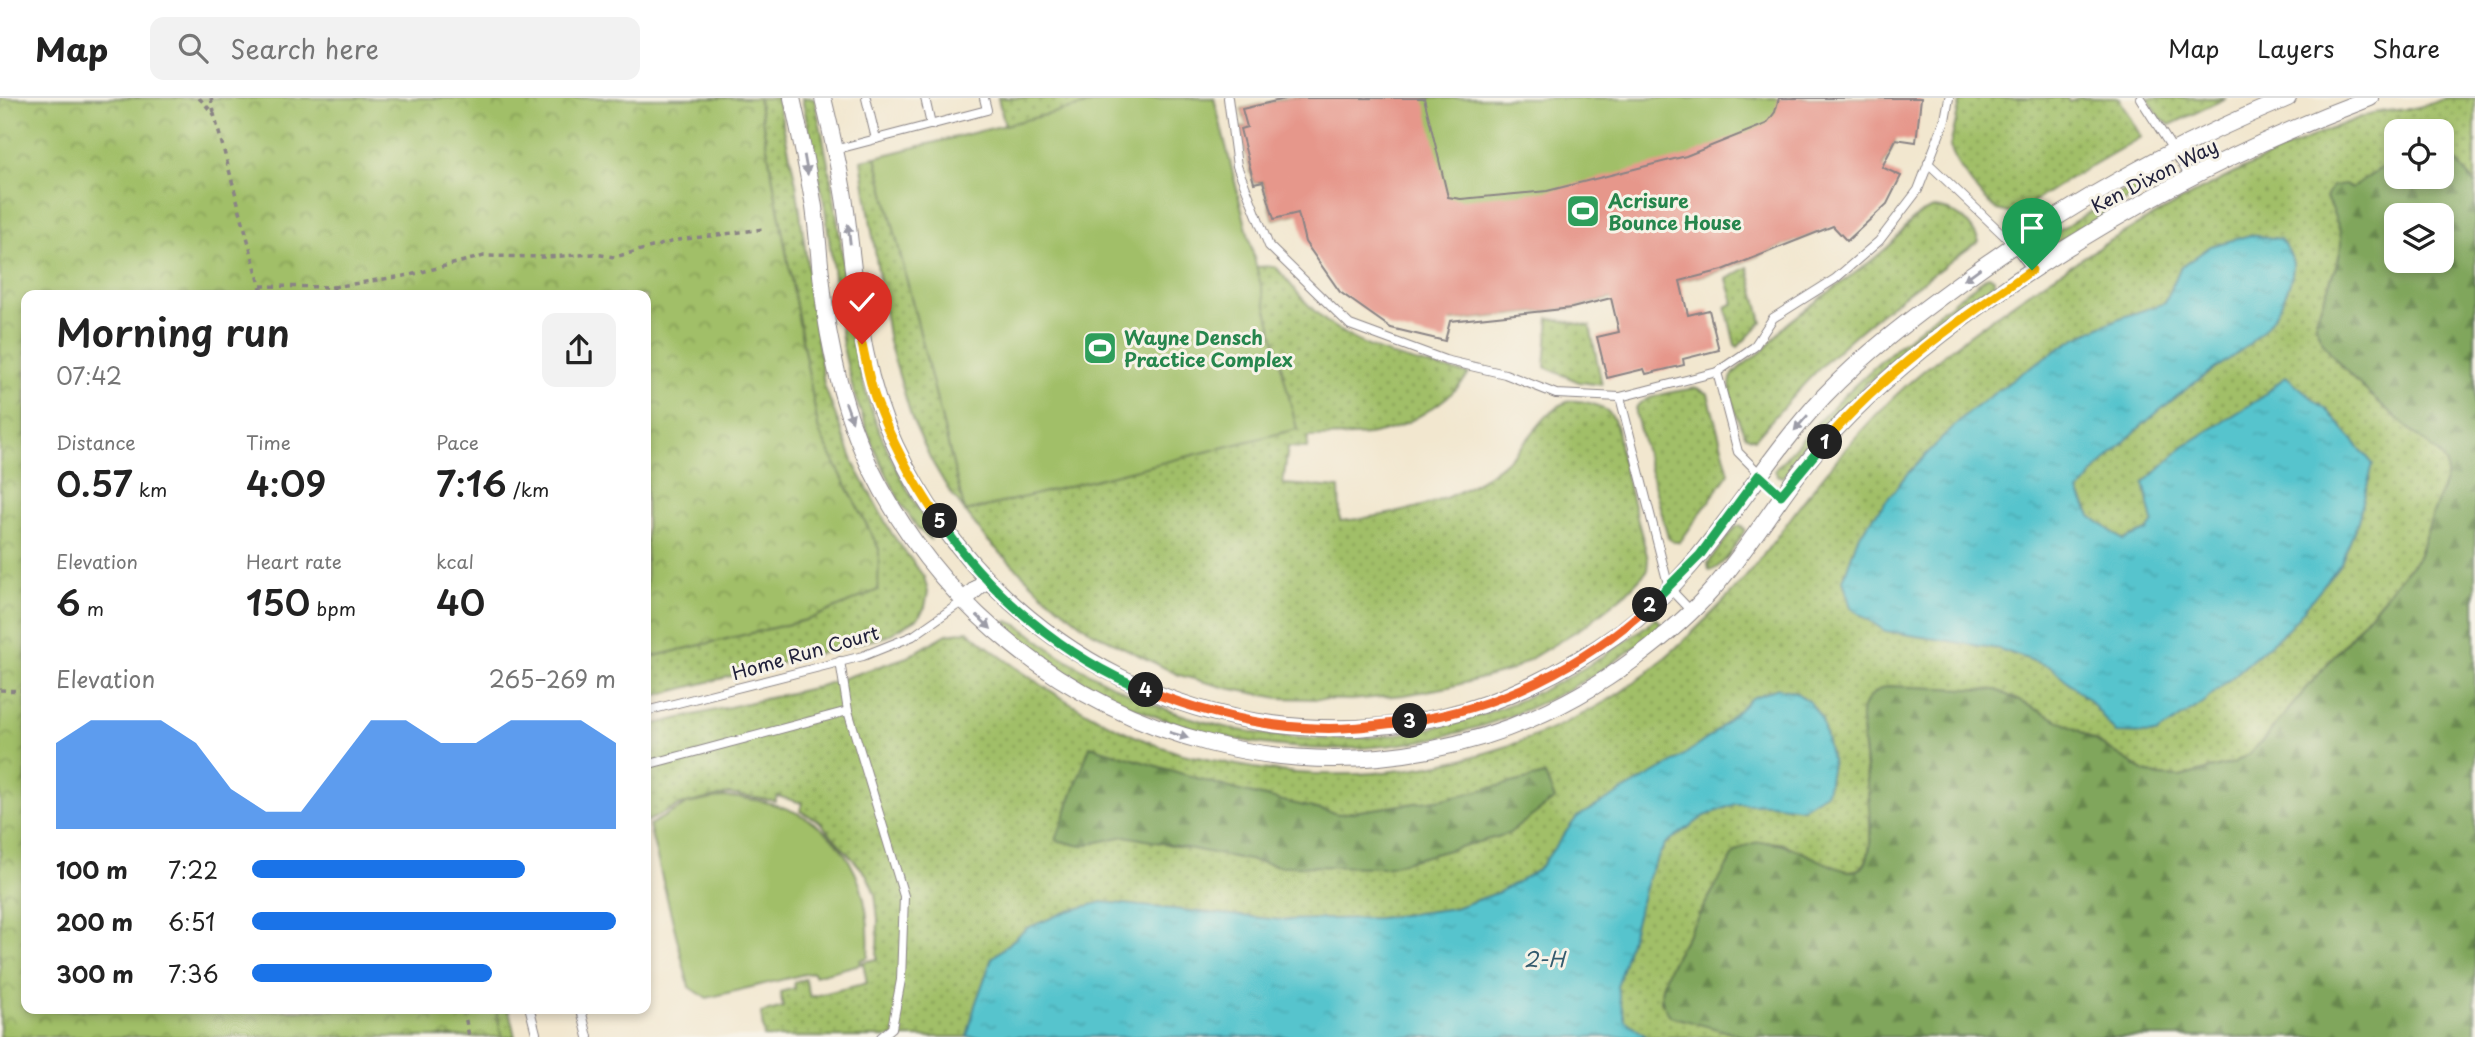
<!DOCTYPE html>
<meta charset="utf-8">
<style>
body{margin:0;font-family:"Playpen Sans",sans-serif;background:#f2f2f2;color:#222;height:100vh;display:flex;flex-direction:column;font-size:26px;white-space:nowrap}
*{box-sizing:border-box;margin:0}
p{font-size:23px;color:#767676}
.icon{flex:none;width:38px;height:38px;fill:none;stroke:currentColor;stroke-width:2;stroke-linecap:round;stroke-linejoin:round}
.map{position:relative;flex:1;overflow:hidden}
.panel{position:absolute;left:21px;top:192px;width:630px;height:724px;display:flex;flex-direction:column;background:#fff;border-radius:14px;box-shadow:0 4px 10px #0003}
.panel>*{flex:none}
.tools{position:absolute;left:2384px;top:21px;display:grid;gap:14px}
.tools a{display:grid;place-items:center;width:70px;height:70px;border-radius:14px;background:#fff;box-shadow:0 4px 10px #0003;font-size:35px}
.pin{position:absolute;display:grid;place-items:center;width:60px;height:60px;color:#fff;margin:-72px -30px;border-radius:50% 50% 50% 0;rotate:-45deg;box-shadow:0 0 7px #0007}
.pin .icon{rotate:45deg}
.km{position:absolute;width:35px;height:35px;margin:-18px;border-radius:50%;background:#222;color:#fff;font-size:19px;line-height:35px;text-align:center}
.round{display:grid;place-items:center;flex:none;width:74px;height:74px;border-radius:14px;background:#f2f2f2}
.headline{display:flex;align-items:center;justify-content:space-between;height:119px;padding:0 35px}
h1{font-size:38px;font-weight:600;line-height:52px}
.metrics{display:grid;grid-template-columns:repeat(3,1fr);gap:10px;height:119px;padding:7px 35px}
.metrics div{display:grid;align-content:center}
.metrics b{font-size:35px;font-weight:600}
.metrics small{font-size:19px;font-weight:400}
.metrics p{font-size:19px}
.chart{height:196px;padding:14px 35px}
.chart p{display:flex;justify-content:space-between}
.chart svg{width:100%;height:126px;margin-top:7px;fill:#1a73e8;opacity:.7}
ul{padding:0 35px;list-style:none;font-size:23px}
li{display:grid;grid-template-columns:112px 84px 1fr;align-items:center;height:52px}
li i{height:18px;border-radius:9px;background:#1a73e8}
header{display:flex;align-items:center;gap:42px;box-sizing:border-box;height:98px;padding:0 35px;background:#fff;border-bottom:2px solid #e0e0e0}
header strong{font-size:33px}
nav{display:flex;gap:38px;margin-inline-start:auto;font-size:24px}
.search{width:490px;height:63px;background:#f2f2f2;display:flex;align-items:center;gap:18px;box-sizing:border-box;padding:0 24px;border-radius:14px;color:#767676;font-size:26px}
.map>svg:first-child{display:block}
.grass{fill:url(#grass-dots);stroke:#627051;stroke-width:2}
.forest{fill:url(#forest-firs);stroke:#51644c;stroke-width:2;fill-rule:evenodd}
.park{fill:url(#park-crowns);stroke:#627051;stroke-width:2}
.pitch{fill:#a1bf67;stroke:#627051;stroke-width:2}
.water{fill:url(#water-ripples);stroke:#3c7384;stroke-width:2}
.building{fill:#e6978b}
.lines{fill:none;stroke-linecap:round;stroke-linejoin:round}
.lane-casing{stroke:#8a8485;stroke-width:10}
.street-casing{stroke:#8a8485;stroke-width:18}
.path{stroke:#8a8485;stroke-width:3.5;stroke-dasharray:5 5;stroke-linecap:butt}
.lane{stroke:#fff;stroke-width:8}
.street{stroke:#fff;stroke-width:16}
.oneway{fill:#9c9ca7}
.split-1-casing{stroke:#fff;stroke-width:14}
.split-2-casing{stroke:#fff;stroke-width:14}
.split-3-casing{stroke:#fff;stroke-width:14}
.split-4-casing{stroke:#fff;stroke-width:14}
.split-5-casing{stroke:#fff;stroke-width:14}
.split-6-casing{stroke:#fff;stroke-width:14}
.split-1{stroke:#f5b400;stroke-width:9}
.split-2{stroke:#22a559;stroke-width:9}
.split-3{stroke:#f0652b;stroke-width:9}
.split-4{stroke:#f0652b;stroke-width:9}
.split-5{stroke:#22a559;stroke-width:9}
.split-6{stroke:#f5b400;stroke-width:9}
.labels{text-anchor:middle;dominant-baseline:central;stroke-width:6;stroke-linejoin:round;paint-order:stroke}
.street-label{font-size:19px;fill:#22223b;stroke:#f7f3e8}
.leisure-label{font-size:19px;font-weight:bold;fill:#27864d;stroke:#f7f3e8;text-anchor:start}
.water-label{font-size:21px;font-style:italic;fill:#345b6e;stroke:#f7f3e8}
</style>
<header>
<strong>Map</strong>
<div class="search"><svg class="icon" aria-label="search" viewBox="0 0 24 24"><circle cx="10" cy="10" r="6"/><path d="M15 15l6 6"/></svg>Search here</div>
<nav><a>Map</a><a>Layers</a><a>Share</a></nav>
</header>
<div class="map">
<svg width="2475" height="939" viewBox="0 0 2475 939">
<defs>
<pattern id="grass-dots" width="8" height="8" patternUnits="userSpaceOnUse" patternTransform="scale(1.75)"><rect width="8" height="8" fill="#a1bf67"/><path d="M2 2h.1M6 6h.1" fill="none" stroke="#839b56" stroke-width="1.8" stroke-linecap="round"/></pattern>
<pattern id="forest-firs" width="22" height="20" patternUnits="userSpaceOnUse" patternTransform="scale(1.75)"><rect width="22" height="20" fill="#80a65c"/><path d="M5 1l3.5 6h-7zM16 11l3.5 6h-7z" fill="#68874d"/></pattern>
<pattern id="park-crowns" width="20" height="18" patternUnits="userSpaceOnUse" patternTransform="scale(1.75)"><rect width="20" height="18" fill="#a1bf67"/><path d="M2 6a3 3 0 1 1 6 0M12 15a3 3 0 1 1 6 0" fill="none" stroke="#839b56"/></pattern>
<pattern id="water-ripples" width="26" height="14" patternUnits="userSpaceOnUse" patternTransform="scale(1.75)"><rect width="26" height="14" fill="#56c4cd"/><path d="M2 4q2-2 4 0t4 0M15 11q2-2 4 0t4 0" fill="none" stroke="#4ba8b1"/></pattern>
</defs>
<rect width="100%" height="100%" fill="#f7f3e8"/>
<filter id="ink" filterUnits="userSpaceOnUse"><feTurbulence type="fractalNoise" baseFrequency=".0143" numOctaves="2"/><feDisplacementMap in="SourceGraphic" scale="14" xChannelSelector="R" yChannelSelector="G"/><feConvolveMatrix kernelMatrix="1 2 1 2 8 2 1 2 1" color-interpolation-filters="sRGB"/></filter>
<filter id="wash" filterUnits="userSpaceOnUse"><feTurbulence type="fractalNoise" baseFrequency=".00686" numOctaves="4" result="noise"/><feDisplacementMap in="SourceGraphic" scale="28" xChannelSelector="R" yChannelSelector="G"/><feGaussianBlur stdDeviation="1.57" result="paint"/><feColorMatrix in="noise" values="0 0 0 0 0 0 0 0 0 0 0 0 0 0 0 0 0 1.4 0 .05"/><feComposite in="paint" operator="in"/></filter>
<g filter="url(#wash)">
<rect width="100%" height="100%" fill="#f2e7cf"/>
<!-- grass -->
<g class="grass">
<polygon points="758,0 777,0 796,85 824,287 855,368 892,436 924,479 928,494 925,509 918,520 887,538 646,600 646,560 810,521 879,451 819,334"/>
<path d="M802,0H814C825,46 834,94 840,141C847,191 850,240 864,288C878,339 902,383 928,428L930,441L918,431L899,402L874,350L854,296L843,249L825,109Z"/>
<polygon points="998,0 1114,0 1005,28"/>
<polygon points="1961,0 2067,0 2069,3 2079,0 2119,0 2141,39 2067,82 2014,116 1997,112 1978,94 1958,67 1950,49"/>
<polygon points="2148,0 2226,0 2170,27 2160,20"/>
<path d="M2447,0H2475V86L2441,47V33H2396V60L2352,90L2337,122L2342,138L2340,156L2316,224L2439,356L2446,367L2447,376L2418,459L2262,643L2247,657L2233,665L2180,679L2160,678L2145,674L2078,632L1861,614C1863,641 1865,668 1868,695C1869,714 1872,735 1869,754C1861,799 1804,749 1779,745C1760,742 1748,746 1734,756L1669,869L1662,888L1661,904L1746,939H764L761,915L783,909L780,894L795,890L794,884L805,881L810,899L867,885L863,864L877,861L878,821L875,796L867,777L819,723L800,713L802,705L777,698L775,703L729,696L680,707L646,724V628L817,589L907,559L947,536L968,533C1032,585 1101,629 1179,655C1193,659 1208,661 1222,664C1354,693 1494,670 1610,601C1650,577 1691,537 1723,504C1754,473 1778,436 1805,401C1840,356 1879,309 1923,273C2023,192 2134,124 2249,68C2288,50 2329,30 2370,16C2387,11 2405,13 2422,8C2430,6 2438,3 2447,0Z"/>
<path d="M876,59L965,414L1296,331L1256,169L1275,168C1292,188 1310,212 1331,227C1372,257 1421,266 1469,276C1449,304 1403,332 1368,337C1349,339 1328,338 1308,339L1307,350L1288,349L1283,386L1339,390L1340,423C1406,416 1469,402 1518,352C1533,337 1546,312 1567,304C1579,300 1603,307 1611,317C1619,327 1618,345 1621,358C1629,392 1639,426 1648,461L1647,473L1626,495L1586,527L1512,572L1449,589L1404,597L1351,602L1279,600L1227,590L1179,577L1090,533L1043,496L987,442L948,391L931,362L912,321L889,244L861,62Z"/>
<polygon points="2147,79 2153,81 2152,87 2048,151 2038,150 2044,142"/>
<path d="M1934,110C1957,112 1969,122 1979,143C1934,175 1888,207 1847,244C1814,273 1784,308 1755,341L1746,338C1739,325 1724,289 1733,277C1740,266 1757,259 1766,250C1774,242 1779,233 1787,226C1820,198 1858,176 1890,147C1908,129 1908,119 1934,110Z"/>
<polygon points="1748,169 1762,224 1738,249 1735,247 1726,209 1734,205 1727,181"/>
<path d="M1988,178L1994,180V187L1868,284L1783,379L1777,377L1775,372C1837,298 1909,234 1988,178Z"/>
<polygon points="1549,220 1590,228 1602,287 1579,284 1545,269"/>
<path d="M1697,290L1708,296L1729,375L1680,444H1674L1668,440L1636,317C1636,312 1635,310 1639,306C1649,297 1683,292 1697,290Z"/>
<path d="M1736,428H1741L1745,432C1737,445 1725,469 1709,473L1708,465Z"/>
<path d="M1656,520L1661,525L1660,529C1500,664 1284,689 1099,593C1075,580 1017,548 1006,524L1008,523C1027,530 1040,544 1056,555C1086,574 1117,591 1150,605C1326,677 1511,637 1656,520Z"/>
<polygon points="496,912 509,912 515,939 502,939"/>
</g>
<!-- forest -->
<g class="forest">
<path d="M2441,47L2475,86V939H1746L1670,918C1656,897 1661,891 1669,869L1734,756C1775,714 1847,797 1865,766C1878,742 1865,668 1863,638C1862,631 1859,619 1862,612C1867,599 1875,592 1888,588L1997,592L2078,632L2145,674L2160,678L2180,679L2233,665L2247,657L2262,643L2418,459L2447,376L2446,367L2439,356C2413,333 2313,256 2316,223C2317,214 2323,205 2325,197C2342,150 2350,147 2326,100L2332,88L2345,86L2352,90L2396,60V79H2441ZM2396,117H2441V163H2396Z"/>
<polygon points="1090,648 1240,693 1339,716 1443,701 1545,677 1555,701 1508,736 1386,769 1279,768 1125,738 1081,748 1056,742"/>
</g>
<!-- park -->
<polygon class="park" points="0,0 758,0 819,334 879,451 878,492 810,521 646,560 646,198 26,198 26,912 496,912 502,939 0,939"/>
<!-- pitch -->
<g class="pitch">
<polygon points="1114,0 1214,0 1297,331 965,414 876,59"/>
<polygon points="1289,0 1900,0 1895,43 1871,92 1829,129 1723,172 1572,210 1451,223 1318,110 1274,121 1263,84 1254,85 1240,31 1249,28 1248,24 1246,25 1242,11"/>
<path d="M724,699C822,702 874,761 868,859L860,862L861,866L814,878L813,874L707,900L689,889L649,727L687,706Z"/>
</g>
<!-- water -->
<g class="water">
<path d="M2250,137L2280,141C2295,159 2296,168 2288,190C2266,250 2220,262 2175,300C2141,327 2105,359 2079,394L2091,418L2123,442L2147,433L2153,424L2144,385L2184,348L2259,301L2286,278L2329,314L2373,366L2358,423L2341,465L2289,530L2200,607L2156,636L2116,635L2091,604L2051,569L1999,551L1885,533L1851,510L1843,482L1858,439L1907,376L1966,316L2030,269L2076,240L2117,221L2165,205L2180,170L2211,148Z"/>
<polygon points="1778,590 1795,594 1810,604 1822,622 1832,666 1827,694 1802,710 1770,706 1735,706 1705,718 1665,746 1648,779 1617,889 1625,922 1647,939 967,939 975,907 992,860 1027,830 1068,813 1102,804 1282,822 1379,820 1455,810 1499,794 1538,772 1577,719 1674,664 1711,638 1751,600"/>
</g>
<g id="blocks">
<!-- building -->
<polygon class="building" points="1289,0 1424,0 1448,99 1461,101 1547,93 1686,58 1766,26 1775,14 1779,0 1921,0 1916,44 1896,41 1882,69 1901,78 1887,106 1847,143 1833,128 1723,172 1680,183 1688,217 1709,212 1719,252 1683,261 1684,267 1646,276 1644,271 1607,280 1597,239 1619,234 1611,200 1572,210 1450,223 1445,243 1391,230 1340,194 1305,144 1298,115 1274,121 1263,83 1254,85 1240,31 1247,29 1242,11"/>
</g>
</g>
<g filter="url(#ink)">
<use href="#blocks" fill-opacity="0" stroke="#8a8485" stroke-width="2"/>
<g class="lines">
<!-- lane casing -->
<g class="lane-casing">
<g id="lane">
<polyline points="866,0 876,41"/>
<polyline points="925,0 931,27"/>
<polyline points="1228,0 1237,68 1269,148 1350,227 1445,262 1505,276 1556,296 1620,299 1717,274 1754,249 1773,220 1835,181 1879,143 1918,92 1945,22 1949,0"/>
<polyline points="2140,0 2191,80"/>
<polyline points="834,52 987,12 984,0"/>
<polyline points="1928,65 2013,146 2032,172"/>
<polyline points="1717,274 1738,354 1781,397"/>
<polyline points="1620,299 1669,490 1691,513"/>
<polyline points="840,563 848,613"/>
<polyline points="646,613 863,558 913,538 963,503"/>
<polyline points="646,667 848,613 904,798 901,882 892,930 881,939"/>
<polyline points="530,912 537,939"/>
<polyline points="581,912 588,939"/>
</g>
</g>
<!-- street casing -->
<g class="street-casing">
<g id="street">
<path d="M792,0C800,36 808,72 814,109C820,153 821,199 830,242C838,285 851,330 870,369C1012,657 1378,754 1637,559C1664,539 1690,517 1712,492C1756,442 1788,382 1834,333C1880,284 1932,242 1987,203C2105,119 2234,51 2370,0"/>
<path d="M823,0C832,37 841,75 846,113C857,196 859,269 895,347C992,554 1216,668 1440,619C1503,605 1567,572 1619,535C1705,473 1753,374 1824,298C1865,255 1913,219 1961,184C2062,110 2172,48 2288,0"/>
<polyline points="963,503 987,481"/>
</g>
</g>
<!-- path -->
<g class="path">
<polyline points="199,0 214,16 263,198"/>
<polyline points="211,0 214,14"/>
<polyline points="261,188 333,189 341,198"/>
<polyline points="333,189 410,177 484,158 547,159 594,156 615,159 678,142 764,131"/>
<polyline points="0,592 26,593"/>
<polyline points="464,912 469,939"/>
</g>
<!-- lane -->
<use href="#lane" class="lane"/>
<!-- street -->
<use href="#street" class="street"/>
</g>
<!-- one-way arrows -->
<defs><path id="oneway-solid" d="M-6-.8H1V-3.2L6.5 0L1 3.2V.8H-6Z" transform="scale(1.75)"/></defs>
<g class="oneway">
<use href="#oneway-solid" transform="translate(806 67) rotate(80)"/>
<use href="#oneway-solid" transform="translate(849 136) rotate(-97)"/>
<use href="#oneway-solid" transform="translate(1972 176) rotate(144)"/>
<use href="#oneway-solid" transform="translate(849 314) rotate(70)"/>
<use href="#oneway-solid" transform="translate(1801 325) rotate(131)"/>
<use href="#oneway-solid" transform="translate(984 524) rotate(44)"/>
<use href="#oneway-solid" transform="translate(1179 637) rotate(16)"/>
</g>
</g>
<g class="lines" filter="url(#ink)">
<!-- split-1 casing -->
<g class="split-1-casing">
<path id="split-1" d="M1825,344C1883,275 1958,223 2032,172"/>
</g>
<!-- split-2 casing -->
<g class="split-2-casing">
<polyline id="split-2" points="1650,507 1700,457 1759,377 1781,397 1825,344"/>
</g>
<!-- split-3 casing -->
<g class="split-3-casing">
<path id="split-3" d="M1410,623C1498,611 1585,567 1650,507"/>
</g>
<!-- split-4 casing -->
<g class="split-4-casing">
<path id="split-4" d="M1146,592C1199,613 1256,628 1314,630C1345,632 1379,627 1410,623"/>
</g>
<!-- split-5 casing -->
<g class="split-5-casing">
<path id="split-5" d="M940,423C987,494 1066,561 1146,592"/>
</g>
<!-- split-6 casing -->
<g class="split-6-casing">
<path id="split-6" d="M862,246C866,263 869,282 875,299C891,343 913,384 940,423"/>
</g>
<!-- split-1 -->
<use href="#split-1" class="split-1"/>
<!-- split-2 -->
<use href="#split-2" class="split-2"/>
<!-- split-3 -->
<use href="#split-3" class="split-3"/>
<!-- split-4 -->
<use href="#split-4" class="split-4"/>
<!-- split-5 -->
<use href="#split-5" class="split-5"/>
<!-- split-6 -->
<use href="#split-6" class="split-6"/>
</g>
<!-- icons -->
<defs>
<g id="stadium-square" transform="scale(1.75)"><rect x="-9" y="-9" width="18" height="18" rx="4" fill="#2e9e5b" stroke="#f7f3e8"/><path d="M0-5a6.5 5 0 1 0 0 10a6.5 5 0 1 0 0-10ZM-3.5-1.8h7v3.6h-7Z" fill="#fff"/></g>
</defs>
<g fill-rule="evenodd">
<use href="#stadium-square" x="1583" y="113"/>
<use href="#stadium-square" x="1100" y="250"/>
</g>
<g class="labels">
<!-- street labels -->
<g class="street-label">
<text transform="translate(2154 77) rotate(-27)">Ken Dixon Way</text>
<text transform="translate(805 554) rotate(-16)">Home Run Court</text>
</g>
<!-- leisure labels -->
<g class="leisure-label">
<text x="1608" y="102">Acrisure<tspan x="1608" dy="22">Bounce House</tspan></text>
<text x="1124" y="239">Wayne Densch<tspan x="1124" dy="22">Practice Complex</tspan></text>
</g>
<!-- water labels -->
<g class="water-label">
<text x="1544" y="860">2-H</text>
</g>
</g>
</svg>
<div class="tools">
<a><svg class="icon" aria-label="locate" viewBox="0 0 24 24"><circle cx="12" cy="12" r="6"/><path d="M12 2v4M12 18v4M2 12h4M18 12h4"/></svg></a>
<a><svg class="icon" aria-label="layers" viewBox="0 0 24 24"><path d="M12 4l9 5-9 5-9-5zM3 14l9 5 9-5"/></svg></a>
</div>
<div class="pin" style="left:2032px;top:172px;background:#1e9e55"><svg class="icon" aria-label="arrive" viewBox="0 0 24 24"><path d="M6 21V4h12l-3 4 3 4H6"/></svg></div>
<div class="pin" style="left:862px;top:246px;background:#d93025"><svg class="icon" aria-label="check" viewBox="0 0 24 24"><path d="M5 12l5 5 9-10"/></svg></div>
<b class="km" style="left:1825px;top:344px">1</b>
<b class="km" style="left:1650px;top:507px">2</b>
<b class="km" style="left:1410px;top:623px">3</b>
<b class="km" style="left:1146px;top:592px">4</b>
<b class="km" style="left:940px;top:423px">5</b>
<section class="panel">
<div class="headline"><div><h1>Morning run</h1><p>07:42</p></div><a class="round"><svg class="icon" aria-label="share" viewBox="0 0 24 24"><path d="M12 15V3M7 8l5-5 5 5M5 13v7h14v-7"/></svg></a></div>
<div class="metrics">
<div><p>Distance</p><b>0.57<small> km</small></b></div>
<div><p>Time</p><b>4:09</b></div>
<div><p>Pace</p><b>7:16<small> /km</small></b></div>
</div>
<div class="metrics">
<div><p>Elevation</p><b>6<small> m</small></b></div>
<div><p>Heart rate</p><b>150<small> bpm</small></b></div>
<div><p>kcal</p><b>40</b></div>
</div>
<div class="chart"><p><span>Elevation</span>265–269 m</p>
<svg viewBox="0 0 160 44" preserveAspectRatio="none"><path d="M0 44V14L10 6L20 6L30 6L40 14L50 30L60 38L70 38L80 22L90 6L100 6L110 14L120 14L130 6L140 6L150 6L160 14V44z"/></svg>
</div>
<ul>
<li><b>100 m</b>7:22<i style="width:75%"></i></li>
<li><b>200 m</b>6:51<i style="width:100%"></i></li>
<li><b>300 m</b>7:36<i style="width:66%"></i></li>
</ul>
</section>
</div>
